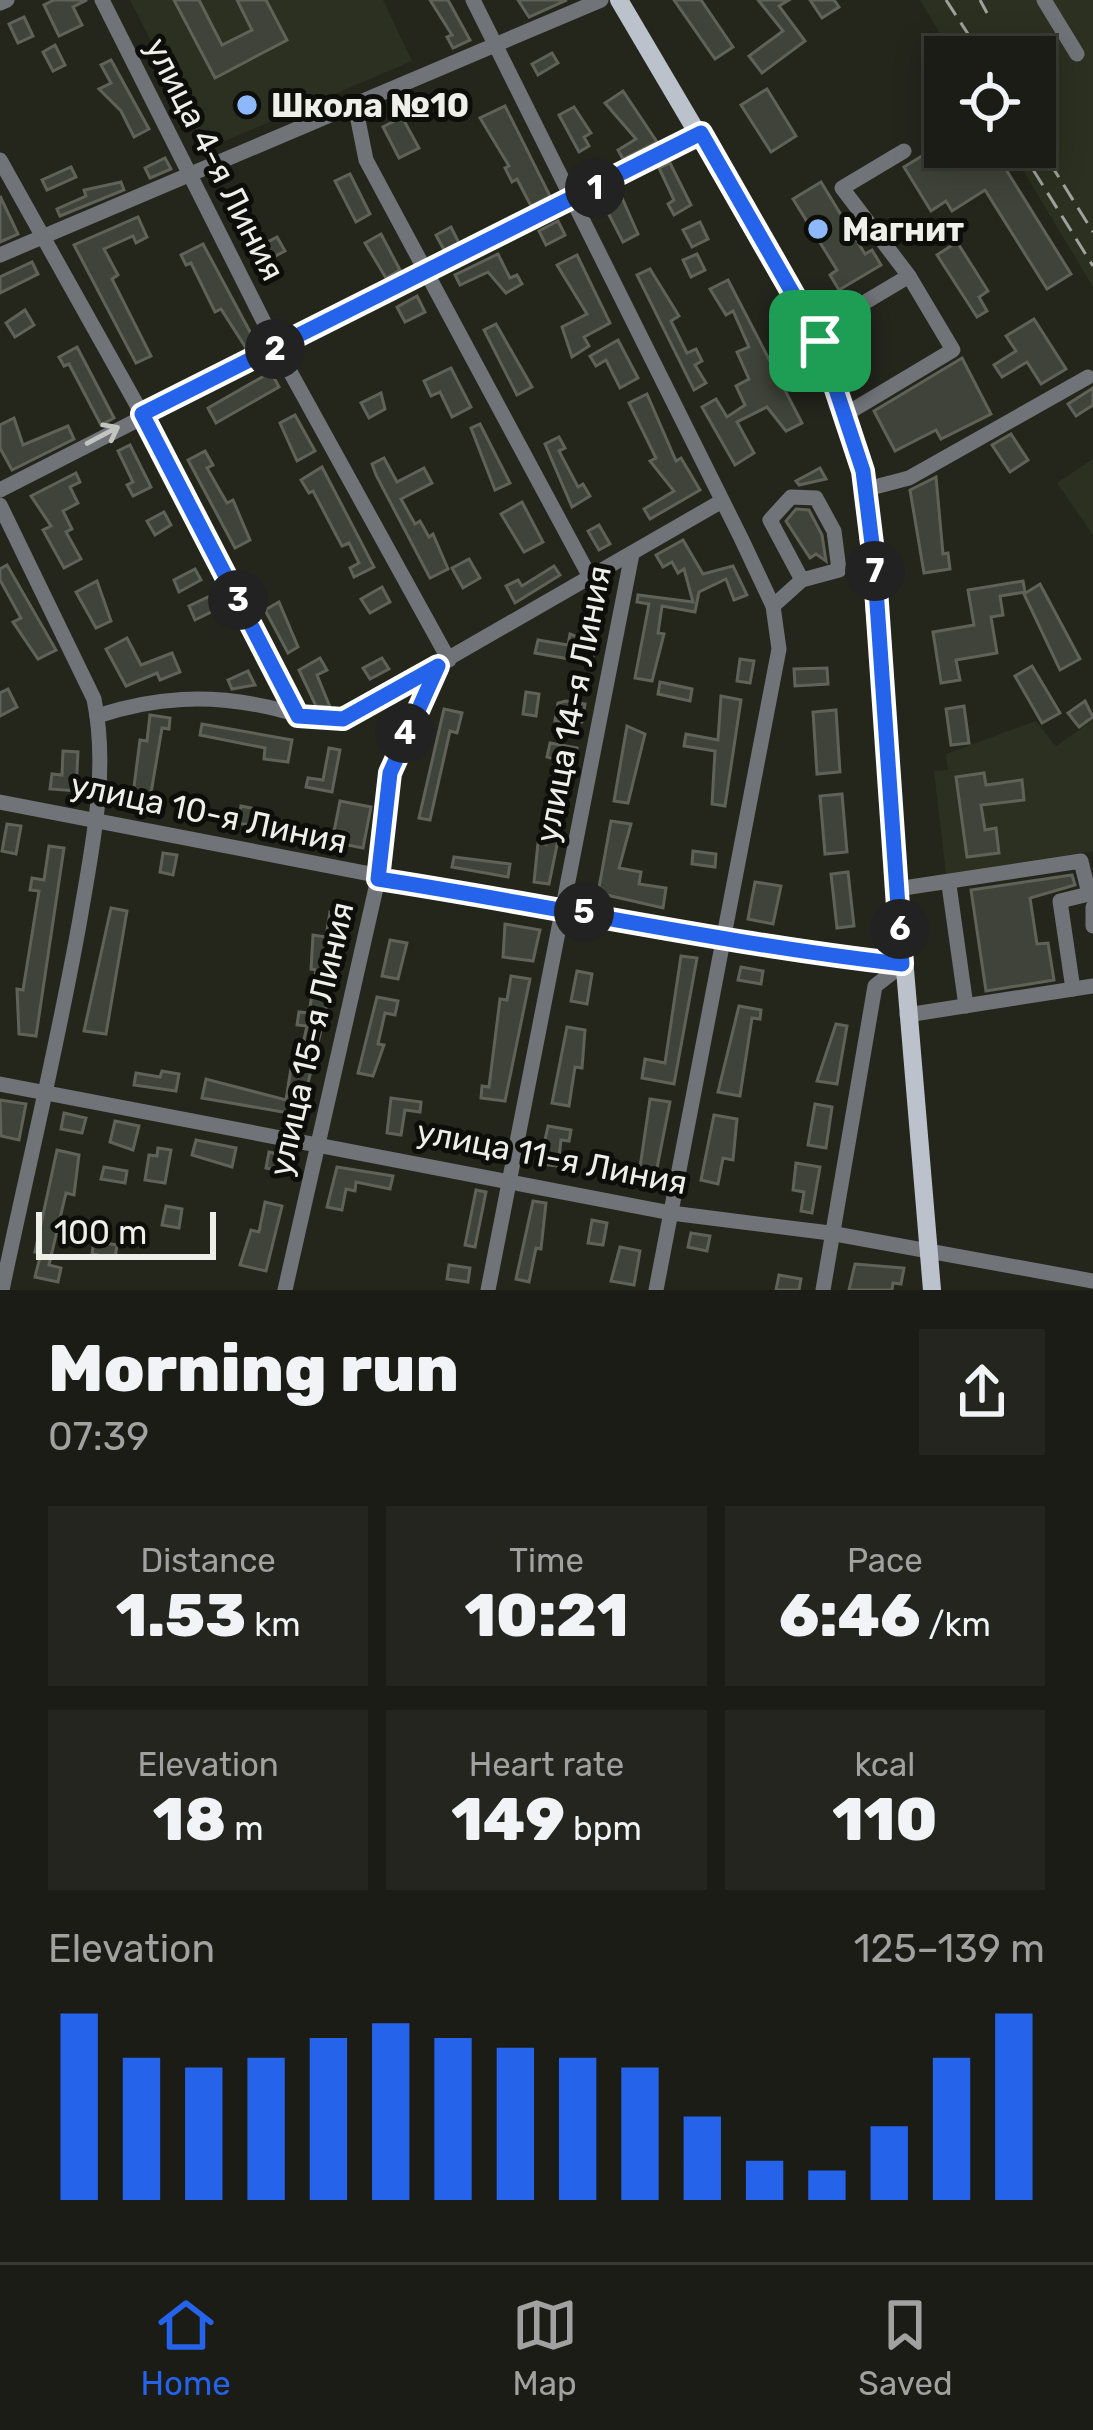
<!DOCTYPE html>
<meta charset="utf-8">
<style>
body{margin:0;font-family:Rubik,sans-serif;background:#24251e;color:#f1f3f6;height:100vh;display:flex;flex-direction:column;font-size:45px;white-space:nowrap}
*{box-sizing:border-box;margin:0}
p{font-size:39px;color:#a0a1a0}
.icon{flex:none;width:66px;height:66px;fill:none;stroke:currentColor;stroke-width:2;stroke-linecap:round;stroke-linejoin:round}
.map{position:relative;height:1290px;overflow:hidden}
.panel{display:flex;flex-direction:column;background:#1b1c15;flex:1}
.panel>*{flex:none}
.buttons{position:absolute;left:924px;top:36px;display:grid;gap:24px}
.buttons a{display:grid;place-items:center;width:132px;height:132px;border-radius:0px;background:#1b1c15;box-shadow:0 6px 30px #0003,0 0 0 3px #393a34;font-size:60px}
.scale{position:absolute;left:36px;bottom:30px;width:180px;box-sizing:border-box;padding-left:12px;border:6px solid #eeefe9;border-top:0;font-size:33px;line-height:42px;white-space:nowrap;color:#eeefe9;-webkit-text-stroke:9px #0d0e0a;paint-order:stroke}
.pin{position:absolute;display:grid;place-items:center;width:102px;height:102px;color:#fff;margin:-51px;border-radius:24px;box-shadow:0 6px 18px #0006}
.km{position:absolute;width:60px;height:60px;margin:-30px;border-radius:50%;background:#222;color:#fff;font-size:33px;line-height:60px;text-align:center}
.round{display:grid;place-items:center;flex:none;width:126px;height:126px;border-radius:0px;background:#24251e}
.overview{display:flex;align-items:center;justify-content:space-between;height:204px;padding:0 48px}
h1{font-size:66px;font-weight:800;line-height:90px}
.stats{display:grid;grid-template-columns:repeat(3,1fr);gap:18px;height:204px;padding:12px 48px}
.stats div{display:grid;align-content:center;border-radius:0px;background:#24251e;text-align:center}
.stats b{font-size:60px;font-weight:800}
.stats small{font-size:33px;font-weight:400}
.stats p{font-size:33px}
.chart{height:336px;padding:24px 48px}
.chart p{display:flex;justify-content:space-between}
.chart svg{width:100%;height:216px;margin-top:12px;stroke:#2563eb;stroke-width:6}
.tabs{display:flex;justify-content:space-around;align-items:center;height:168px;border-top:3px solid #393a34;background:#1b1c15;font-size:33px;color:#a0a1a0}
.tabs a{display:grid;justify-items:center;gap:6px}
.tabs .active{color:#2563eb}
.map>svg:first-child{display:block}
.built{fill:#2c3020}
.building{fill:#404339;stroke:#606258;stroke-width:3}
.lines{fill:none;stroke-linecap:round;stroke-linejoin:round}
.minor{stroke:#707377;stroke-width:15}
.major{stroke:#bcc2cb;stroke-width:18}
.rail{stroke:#a0a19a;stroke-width:3;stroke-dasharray:18 9;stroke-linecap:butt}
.oneway{stroke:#c2c4c1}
.route-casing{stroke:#fff;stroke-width:24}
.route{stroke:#2563eb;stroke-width:15}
.poi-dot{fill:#8db9fc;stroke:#0d0e0a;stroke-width:4.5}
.labels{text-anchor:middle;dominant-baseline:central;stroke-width:10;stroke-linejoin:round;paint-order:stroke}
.poi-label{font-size:33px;font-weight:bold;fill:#eeefe9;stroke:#0d0e0a;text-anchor:start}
.street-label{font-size:33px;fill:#eeefe9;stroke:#0d0e0a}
</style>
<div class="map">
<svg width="1093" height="1290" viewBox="0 0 1093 1290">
<rect width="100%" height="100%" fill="#24261c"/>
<!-- built -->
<g class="built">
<polygon points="130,0 383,0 412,61 206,149"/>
<polygon points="920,0 1093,0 1093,287 1009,147 1035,147 1035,57 954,57"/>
<polygon points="1093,459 1093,535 1057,483"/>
<polygon points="1093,720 1093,851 946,874 934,771 948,770 946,754 1036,721 1056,746"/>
</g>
<!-- building -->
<g class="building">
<polygon points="54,0 87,0 73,7 82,25 59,36 44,5"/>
<polygon points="174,0 199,0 222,45 252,30 237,0 266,0 287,40 215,78"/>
<polygon points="430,0 448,0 470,40 453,48 447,37 452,35"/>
<polygon points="518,0 567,0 529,17"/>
<polygon points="674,0 701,0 733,47 715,59"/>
<polygon points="758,0 789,0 779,6 805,41 762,73 749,56 783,31"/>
<polygon points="810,0 834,0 839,7 822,18"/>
<polygon points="24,17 33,36 18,43 9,24"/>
<polygon points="55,45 65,65 53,71 43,52"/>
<polygon points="552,53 558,63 538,75 532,64"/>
<polygon points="111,60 149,129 134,137 121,111 99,89 111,83 101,65"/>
<polygon points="767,89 796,136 771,152 741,105"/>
<polygon points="623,91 657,142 623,159 618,150 636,139 605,103"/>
<polygon points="505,106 550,196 531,206 517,179 512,182 505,168 509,166 480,118"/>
<polygon points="574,107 591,133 584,137 589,146 579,152 559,115"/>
<polygon points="402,117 419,148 399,158 383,127"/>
<polygon points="945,142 945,147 992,147 1071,274 1047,289 985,190 952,211 946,201 931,211 904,167"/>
<polygon points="165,158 171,169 150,178 145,168"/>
<polygon points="670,163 691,205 674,215 668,204 674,200 659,168"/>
<polygon points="71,167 76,177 47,190 42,180"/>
<polygon points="350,174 370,214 356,222 335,181"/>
<polygon points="121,182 124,190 60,216 57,209 86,196 84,190"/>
<polygon points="821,182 865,254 872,250 881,265 839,290 830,275 837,270 793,199"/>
<polygon points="619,191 638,234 623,242 602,201"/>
<polygon points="0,196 18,234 0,242"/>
<polygon points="138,217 147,237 136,243 133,236 104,249 118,275 112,279 151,356 136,363 74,245"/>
<polygon points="558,221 565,235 546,245 539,231"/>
<polygon points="700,222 708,239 692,247 683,230"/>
<polygon points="451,227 459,243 444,250 436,235"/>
<polygon points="381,234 400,270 386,278 365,243"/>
<polygon points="277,237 285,251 266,261 258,247"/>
<polygon points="957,242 988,291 979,297 987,311 977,317 937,255"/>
<polygon points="203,244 256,343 246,348 221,309 215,312 191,263 186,265 181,255"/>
<polygon points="498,254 510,278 517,275 522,284 506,293 488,272 460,285 455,275"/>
<polygon points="697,254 705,270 691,277 683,260"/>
<polygon points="577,255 610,323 584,337 589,346 572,357 562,327 587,314 557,265"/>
<polygon points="32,262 38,274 0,293 0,277"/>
<polygon points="650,269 679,316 671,321 687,353 696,349 702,361 695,365 706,383 694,390 637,275"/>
<polygon points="728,280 802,423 786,431 767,407 737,422 754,453 735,465 702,407 716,399 727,417 745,405 736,386 749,379 737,352 749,347 733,311 726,315 710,289"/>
<polygon points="417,296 425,312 405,322 397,307"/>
<polygon points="25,310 34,325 15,337 6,323"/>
<polygon points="1034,319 1066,369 1041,384 1027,362 1002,377 994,365 1016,351 1006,336"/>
<polygon points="496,324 532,387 517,395 484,330"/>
<polygon points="618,340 638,378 620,388 606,360 596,366 590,356"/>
<polygon points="77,347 114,418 101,425 69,364 64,366 59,357"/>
<polygon points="962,358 991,414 941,439 936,430 895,451 874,411"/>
<polygon points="451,368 471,407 452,417 440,392 431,396 424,381"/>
<polygon points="271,372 279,387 216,423 208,408"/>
<polygon points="1093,388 1093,405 1076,416 1068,404"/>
<polygon points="381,393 385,409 369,418 361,403"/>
<polygon points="647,394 676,461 681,458 700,490 650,519 644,509 674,491 650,461 656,458 629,403"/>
<polygon points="295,415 315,451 297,461 280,423"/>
<polygon points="14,418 23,445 68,426 74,439 12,470 0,448 0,425"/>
<polygon points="480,424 510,483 495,490 471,428"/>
<polygon points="1011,434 1028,460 1010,472 992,445"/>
<polygon points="559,437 565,448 559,451 578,487 583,484 590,496 572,507 545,444"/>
<polygon points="130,445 151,487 133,496 127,485 133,482 118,451"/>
<polygon points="205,451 213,465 207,468 227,503 233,500 250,540 235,548 188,460"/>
<polygon points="384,458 397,482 424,468 432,483 401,499 415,524 420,521 429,537 433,534 448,569 430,578 376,475 372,464"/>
<polygon points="322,467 374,567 354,577 350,568 359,563 349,543 342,546 313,491 309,493 301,480"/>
<polygon points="820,468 826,479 799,485 796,481"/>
<polygon points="76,473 80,482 70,487 78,503 63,511 72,529 66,532 81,559 64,568 43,530 51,526 31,496"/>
<polygon points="936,477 943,554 948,553 950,569 924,573 910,490"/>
<polygon points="522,502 543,542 524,552 501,514"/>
<polygon points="796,509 809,510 822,535 826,561 816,554 810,558 786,521"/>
<polygon points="164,512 171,525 155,535 147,521"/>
<polygon points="599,525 610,544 599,550 588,531"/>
<polygon points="683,540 703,574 733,566 747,595 734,600 726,579 699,592 695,612 662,606 658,633 664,634 652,681 635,678 649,604 637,602 638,595 693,602 684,569 678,573 672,562 663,567 656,555"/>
<polygon points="469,559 480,578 463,588 452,568"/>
<polygon points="7,565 56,650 38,659 13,622 21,618 0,580 0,569"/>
<polygon points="554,566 560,575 515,603 506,586 518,580 522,586"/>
<polygon points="195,569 201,580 179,592 174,580"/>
<polygon points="97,581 111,621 96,628 76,592"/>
<polygon points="1023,581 1025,592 1000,596 1003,615 991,617 997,653 956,660 960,680 941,683 933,632 974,625 968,590"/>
<polygon points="1040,584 1080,659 1060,670 1024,594"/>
<polygon points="382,587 390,602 370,613 361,599"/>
<polygon points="208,597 215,610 195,620 189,606"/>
<polygon points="279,602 298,647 288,653 265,610"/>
<polygon points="570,634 595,644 592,663 535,653 538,640 568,645"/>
<polygon points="127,638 141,665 172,653 180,672 160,680 157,673 126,686 106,649"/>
<polygon points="320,658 327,670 317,675 330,707 316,706 299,670"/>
<polygon points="382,658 389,669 370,679 363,668"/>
<polygon points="740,659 754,661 750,683 737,681"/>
<polygon points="1032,666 1060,713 1042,723 1015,676"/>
<polygon points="827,668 828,684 795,686 794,669"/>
<polygon points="248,671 255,685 232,689 228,680"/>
<polygon points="660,682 692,689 690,701 658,694"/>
<polygon points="8,689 17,707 0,716 0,693"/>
<polygon points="526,692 539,694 536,716 523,714"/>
<polygon points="721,696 741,700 725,806 712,804 715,751 684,746 686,734 718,740"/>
<polygon points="566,701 585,704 582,722 555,721 558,703"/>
<polygon points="1085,701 1093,717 1079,727 1068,713"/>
<polygon points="964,706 969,743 951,745 946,709"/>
<polygon points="444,709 462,713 457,733 450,731 430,820 419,818"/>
<polygon points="836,710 840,772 817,774 813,712"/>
<polygon points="150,715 170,718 169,729 162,728 149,805 132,802 140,740 147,741"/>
<polygon points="202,724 292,740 288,762 264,759 265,748 200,735"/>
<polygon points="627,726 645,734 628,803 614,801"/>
<polygon points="550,743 577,748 549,884 534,882 538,843 546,844 549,823 544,823 555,759 547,757"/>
<polygon points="329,748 340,750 332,792 306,787 308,778 323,780"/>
<polygon points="63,751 78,752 76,791 50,789 52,774 62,775"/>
<polygon points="984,773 986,785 1022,780 1024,800 981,805 985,830 996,828 999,853 967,857 956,777"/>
<polygon points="842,794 847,852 825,854 820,796"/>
<polygon points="340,801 371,807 363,848 332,842"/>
<polygon points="241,806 271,812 268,829 238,823"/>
<polygon points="611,821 631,824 619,868 641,872 639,884 666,888 663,908 598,893"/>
<polygon points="7,824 21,826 16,854 2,851"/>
<polygon points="49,846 64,848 36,1036 19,1034 17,989 23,990 39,891 30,890 32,878 44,880"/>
<polygon points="693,851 716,854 715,867 692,864"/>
<polygon points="163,853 177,855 173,875 160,872"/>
<polygon points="454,857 510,864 508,877 452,867"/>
<polygon points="848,872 854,926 837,928 831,874"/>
<polygon points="1072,875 1075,885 1030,898 1037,944 1048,943 1054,980 986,991 971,890"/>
<polygon points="755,882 781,886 773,924 748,919"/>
<polygon points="111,908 127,911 106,1034 84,1031"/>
<polygon points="330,912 348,915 317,1047 303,1044 307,1026 297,1025 299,1012 309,1013 316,970 311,969 313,935 326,937"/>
<polygon points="505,924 540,930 533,961 503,957"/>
<polygon points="390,940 407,943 398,979 382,976"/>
<polygon points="681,956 697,958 674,1084 642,1078 645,1059 665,1063"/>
<polygon points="741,967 763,971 761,984 738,980"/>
<polygon points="577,971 592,974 587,1004 571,1001"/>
<polygon points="511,976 530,979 505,1101 481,1098 482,1086 489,1087 500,999 507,1000"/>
<polygon points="377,997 398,1001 395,1015 385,1013 378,1044 384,1045 373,1076 358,1073"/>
<polygon points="739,1006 761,1010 760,1019 752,1018 740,1096 718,1092"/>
<polygon points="836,1024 847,1026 837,1084 817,1081"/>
<polygon points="567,1027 585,1030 582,1068 575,1067 569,1106 552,1103"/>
<polygon points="291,1068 311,1071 300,1115 202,1098 206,1079 286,1100"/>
<polygon points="162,1071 179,1074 176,1091 134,1085 136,1073 160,1077"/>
<polygon points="391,1098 421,1102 420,1112 405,1110 401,1135 387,1133"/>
<polygon points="650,1099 670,1102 654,1183 638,1181"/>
<polygon points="0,1100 26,1104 19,1140 1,1136"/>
<polygon points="815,1104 832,1107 826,1148 808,1145"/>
<polygon points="64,1113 86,1118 82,1133 61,1129"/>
<polygon points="714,1115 737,1119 733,1160 723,1158 718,1184 701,1180"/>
<polygon points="115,1121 139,1126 133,1150 110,1142"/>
<polygon points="548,1126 571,1130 569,1141 561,1140 558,1166 540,1164"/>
<polygon points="196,1140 236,1148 232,1167 192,1155"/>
<polygon points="158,1148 171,1150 165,1183 145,1180 149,1155 157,1156"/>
<polygon points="57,1150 79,1155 74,1195 66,1193 49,1265 61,1268 58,1282 35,1277 41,1253 35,1252"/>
<polygon points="269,1152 293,1157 290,1173 266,1168"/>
<polygon points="796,1163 820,1167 812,1213 801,1211 804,1192 793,1190"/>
<polygon points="104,1167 127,1171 125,1183 101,1179"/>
<polygon points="337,1167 393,1176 390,1189 356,1182 355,1191 346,1189 342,1210 327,1207"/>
<polygon points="476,1190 486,1192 475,1247 465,1245"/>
<polygon points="533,1201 546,1203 541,1249 536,1248 529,1282 516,1279"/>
<polygon points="265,1202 282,1206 266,1271 240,1265 251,1230 259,1232"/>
<polygon points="166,1206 182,1209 179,1228 162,1225"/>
<polygon points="592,1220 607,1223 603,1245 588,1243"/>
<polygon points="691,1233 710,1236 707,1251 688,1247"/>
<polygon points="94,1241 117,1245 115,1258 92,1254"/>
<polygon points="620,1247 640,1251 634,1285 611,1281"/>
<polygon points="855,1264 904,1268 901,1284 893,1283 892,1290 849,1290"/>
<polygon points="449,1265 470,1268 468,1282 447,1279"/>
<polygon points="779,1275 801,1279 799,1290 776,1290"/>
</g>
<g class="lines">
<!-- minor -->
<g class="minor">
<polyline points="102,0 277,348 449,660"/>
<polyline points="473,0 741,538 773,606 779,649 656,1290"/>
<polyline points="1044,0 1077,54"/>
<polyline points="0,3 7,0"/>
<polyline points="355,105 366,160 590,577"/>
<polyline points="904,151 842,188 909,276"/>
<polyline points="0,160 142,414 299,715"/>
<polyline points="0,255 601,0"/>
<polyline points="815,332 909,276 953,350 846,414"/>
<polyline points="867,489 909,478 1088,377"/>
<polyline points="0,490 701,133"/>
<path d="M0,505L94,699C109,772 92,847 80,919C58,1044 28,1166 2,1290"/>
<polyline points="773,606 802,580 839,570 834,531 816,498 791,497 770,520 802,580"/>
<path d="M97,716C155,697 208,694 268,707C294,713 316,721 343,719L722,501"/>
<polyline points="0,802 721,942 902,965"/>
<polyline points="949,885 966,1006"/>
<polyline points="897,889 1081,861 1089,894 1060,901 1073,989"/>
<polyline points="1093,907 1093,926"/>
<polyline points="907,1015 1093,986"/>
<polyline points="0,1084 671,1213 830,1233 1093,1281"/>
<polyline points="285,1290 378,879 390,773 438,667"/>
<polyline points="488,1290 632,554"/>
<polyline points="823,1290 875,986 902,965"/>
</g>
<!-- major -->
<polyline class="major" points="619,0 820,341 863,471 932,1290"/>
<!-- rail -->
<g class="rail">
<polyline points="946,0 983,57"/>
<polyline points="980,0 987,13"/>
<polyline points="1035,139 1093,232"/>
<polyline points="1019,147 1093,266"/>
</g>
</g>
<!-- one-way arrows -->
<defs><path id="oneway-shaft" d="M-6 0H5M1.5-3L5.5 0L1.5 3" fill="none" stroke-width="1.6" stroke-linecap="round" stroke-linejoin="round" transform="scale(3)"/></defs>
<use class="oneway" href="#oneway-shaft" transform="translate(103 435) rotate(-28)"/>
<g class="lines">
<!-- route casing -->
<g class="route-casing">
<path id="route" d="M701,133L820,341L863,471L874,560L902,964C726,944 553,906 378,879L390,773L438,666L343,719L298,716L142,414Z"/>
</g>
<!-- route -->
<use href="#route" class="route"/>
</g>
<!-- markers -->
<g class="poi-dot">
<circle cx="247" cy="105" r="12"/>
<circle cx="818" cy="229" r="12"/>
</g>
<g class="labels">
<!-- poi labels -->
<g class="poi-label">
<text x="271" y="105">Школа №10</text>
<text x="842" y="229">Магнит</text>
</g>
<!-- street labels -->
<g class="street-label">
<text transform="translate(215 159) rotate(63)">улица 4-я Линия</text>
<text transform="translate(573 704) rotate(-79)">улица 14-я Линия</text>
<text transform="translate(209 813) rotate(12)">улица 10-я Линия</text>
<text transform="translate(311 1039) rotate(-77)">улица 15-я Линия</text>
<text transform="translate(552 1157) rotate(11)">улица 11-я Линия</text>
</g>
</g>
</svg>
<div class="buttons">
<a><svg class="icon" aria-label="locate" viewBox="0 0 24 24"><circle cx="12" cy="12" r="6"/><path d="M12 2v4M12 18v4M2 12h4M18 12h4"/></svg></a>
</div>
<div class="scale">100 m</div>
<div class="pin" style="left:820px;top:341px;background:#1e9e55"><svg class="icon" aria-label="arrive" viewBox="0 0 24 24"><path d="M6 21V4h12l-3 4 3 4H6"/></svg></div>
<b class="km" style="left:595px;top:188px">1</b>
<b class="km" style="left:275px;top:349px">2</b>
<b class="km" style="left:238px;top:600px">3</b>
<b class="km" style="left:405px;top:733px">4</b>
<b class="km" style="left:584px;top:912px">5</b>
<b class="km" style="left:900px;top:929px">6</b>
<b class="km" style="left:875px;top:571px">7</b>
</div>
<section class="panel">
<div class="overview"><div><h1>Morning run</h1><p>07:39</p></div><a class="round"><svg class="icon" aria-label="share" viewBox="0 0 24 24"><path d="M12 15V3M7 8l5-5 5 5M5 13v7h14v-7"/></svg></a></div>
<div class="stats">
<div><p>Distance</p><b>1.53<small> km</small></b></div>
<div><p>Time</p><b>10:21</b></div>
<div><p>Pace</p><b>6:46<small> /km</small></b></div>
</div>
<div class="stats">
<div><p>Elevation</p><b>18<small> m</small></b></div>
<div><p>Heart rate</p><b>149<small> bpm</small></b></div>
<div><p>kcal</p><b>110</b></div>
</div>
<div class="chart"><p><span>Elevation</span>125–139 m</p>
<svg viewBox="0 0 160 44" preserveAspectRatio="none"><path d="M5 44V6M15 44V15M25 44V17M35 44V15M45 44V11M55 44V8M65 44V11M75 44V13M85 44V15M95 44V17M105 44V27M115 44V36M125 44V38M135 44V29M145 44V15M155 44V6"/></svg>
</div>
</section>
<nav class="tabs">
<a class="active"><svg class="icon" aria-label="home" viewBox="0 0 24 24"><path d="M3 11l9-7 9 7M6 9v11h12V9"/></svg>Home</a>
<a><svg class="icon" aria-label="map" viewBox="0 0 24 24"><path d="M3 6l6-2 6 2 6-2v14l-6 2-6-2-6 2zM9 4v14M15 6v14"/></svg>Map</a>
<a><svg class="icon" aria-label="saved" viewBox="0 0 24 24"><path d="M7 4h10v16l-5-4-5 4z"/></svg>Saved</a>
</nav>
